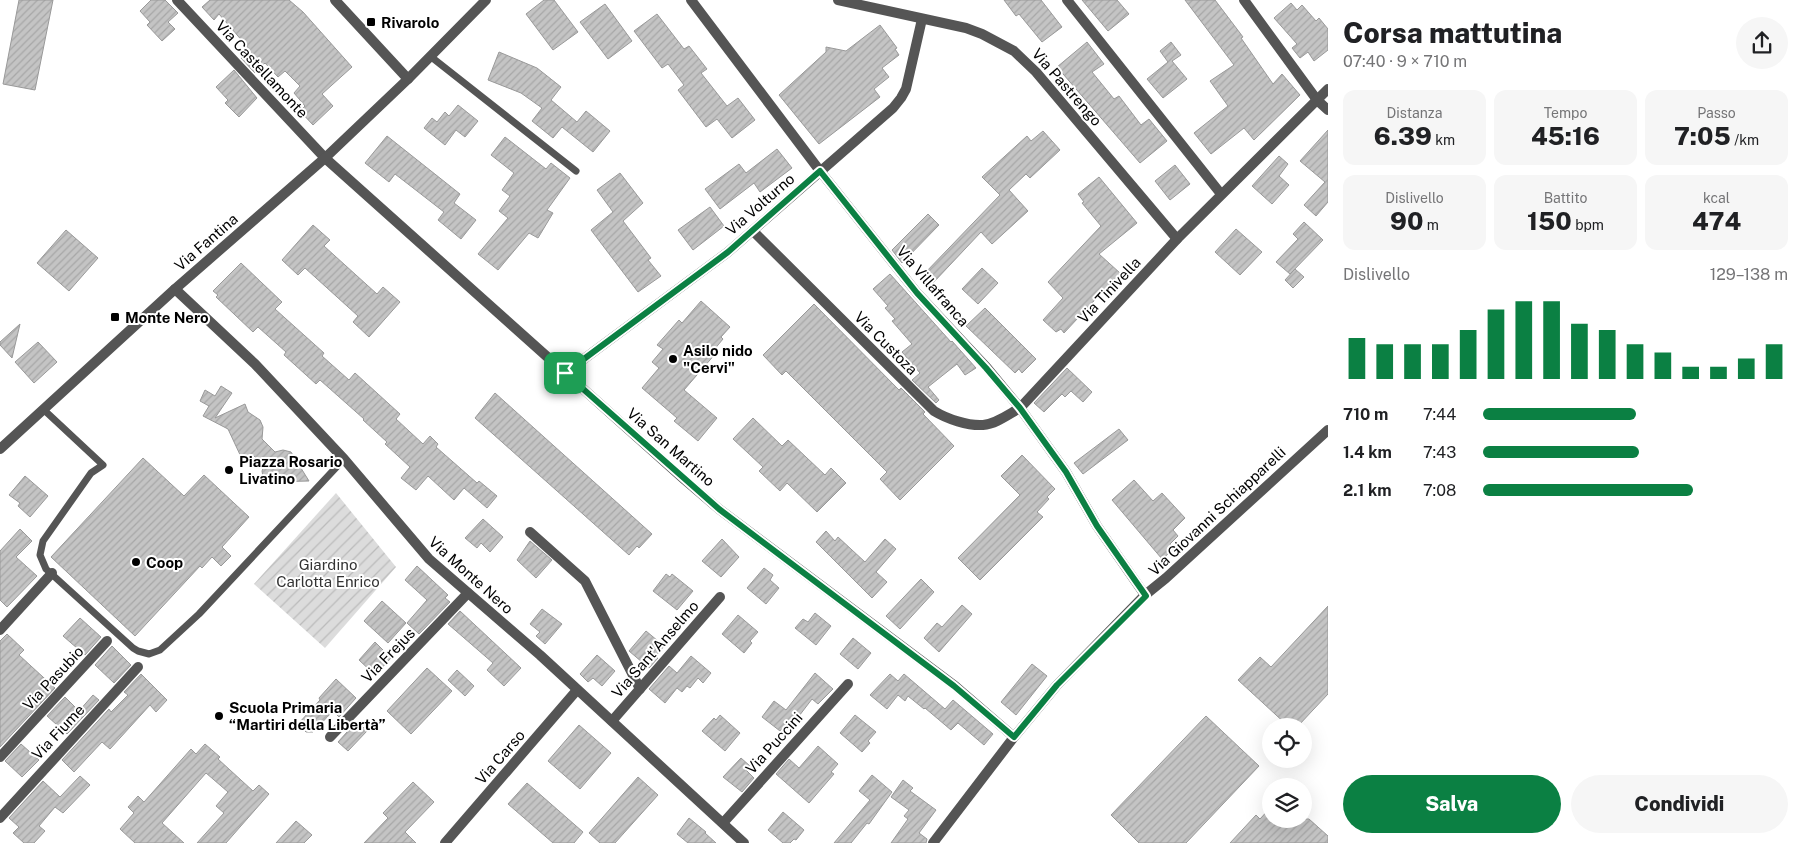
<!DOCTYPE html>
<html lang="it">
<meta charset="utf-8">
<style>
body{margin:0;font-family:"Public Sans",sans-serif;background:#f6f6f6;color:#202124;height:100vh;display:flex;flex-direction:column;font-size:19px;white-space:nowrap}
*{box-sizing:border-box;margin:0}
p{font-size:16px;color:#757577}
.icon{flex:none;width:28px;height:28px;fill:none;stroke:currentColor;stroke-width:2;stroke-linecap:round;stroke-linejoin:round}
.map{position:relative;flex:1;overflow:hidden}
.details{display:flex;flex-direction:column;background:#fff;width:475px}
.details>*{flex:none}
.controls{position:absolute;left:1262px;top:718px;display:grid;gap:10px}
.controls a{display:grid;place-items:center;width:50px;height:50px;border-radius:50%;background:#fff;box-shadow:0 5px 20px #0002;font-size:25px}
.pin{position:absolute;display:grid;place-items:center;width:42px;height:42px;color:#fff;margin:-21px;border-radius:10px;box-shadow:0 2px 8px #0006}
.round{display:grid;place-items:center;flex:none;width:52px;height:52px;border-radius:26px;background:#f6f6f6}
.summary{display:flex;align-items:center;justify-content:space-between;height:85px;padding:0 15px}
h1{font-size:28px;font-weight:800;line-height:38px}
.figures{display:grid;grid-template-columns:repeat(3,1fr);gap:8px;height:85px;padding:5px 15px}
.figures div{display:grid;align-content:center;border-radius:12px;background:#f6f6f6;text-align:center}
.figures b{font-size:25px;font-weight:800}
.figures small{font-size:14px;font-weight:400}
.figures p{font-size:14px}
.chart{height:140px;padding:10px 15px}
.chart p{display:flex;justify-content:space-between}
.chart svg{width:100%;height:90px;margin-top:5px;stroke:#0b8043;stroke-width:6}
.button{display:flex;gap:10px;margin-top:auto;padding:10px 15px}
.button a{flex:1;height:58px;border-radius:30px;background:#0b8043;color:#fff;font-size:20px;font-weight:800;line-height:58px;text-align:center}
.button a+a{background:#f6f6f6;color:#202124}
ul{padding:0 15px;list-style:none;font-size:16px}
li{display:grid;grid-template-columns:80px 60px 1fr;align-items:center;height:38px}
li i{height:12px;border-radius:6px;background:#0b8043}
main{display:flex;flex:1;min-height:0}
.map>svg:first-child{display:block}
.garden{fill:url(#garden-furrows)}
.building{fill:url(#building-hatch);stroke:#999}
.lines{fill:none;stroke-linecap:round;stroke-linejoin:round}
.service{stroke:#555;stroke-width:7}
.minor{stroke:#555;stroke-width:10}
.tertiary{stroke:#555;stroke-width:10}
.route-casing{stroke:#fff;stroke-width:10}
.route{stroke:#0b8043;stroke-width:6}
.poi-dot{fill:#000;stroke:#fff;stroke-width:2}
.labels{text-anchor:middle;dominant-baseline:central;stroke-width:4;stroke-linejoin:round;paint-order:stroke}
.poi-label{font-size:15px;font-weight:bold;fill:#000;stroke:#fff;text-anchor:start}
.street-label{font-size:15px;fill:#000;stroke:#fff}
.park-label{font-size:15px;fill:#333;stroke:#fff}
</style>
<main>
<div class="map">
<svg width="1328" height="843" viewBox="0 0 1328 843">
<defs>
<pattern id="garden-furrows" width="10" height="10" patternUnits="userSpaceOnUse" patternTransform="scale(1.25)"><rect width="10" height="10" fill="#dcdcdc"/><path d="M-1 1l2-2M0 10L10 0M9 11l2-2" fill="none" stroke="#bbb"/></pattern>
<pattern id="building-hatch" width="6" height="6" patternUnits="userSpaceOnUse" patternTransform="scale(1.25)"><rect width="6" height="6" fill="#c4c4c4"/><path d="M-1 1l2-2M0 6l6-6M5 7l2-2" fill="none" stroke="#a7a7a7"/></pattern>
</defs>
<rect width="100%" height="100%" fill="#fff"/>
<!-- garden -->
<polygon class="garden" points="336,493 396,567 325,648 254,584"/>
<!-- building -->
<g class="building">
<polygon points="19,0 53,0 35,90 3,84"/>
<polygon points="151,0 165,0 178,13 168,22 175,29 162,41 147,25 150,22 140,11"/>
<polygon points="210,0 289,0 303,12 352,67 322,94 333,106 313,125 300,111 305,106 294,93 300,86 285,71 278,77 265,63 255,73 241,58 250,50 219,14 214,20 202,7"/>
<polygon points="544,0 554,0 578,32 553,50 526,14"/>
<polygon points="1004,0 1041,0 1062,27 1042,42 1019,14 1016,16"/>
<polygon points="1082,0 1117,0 1129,14 1108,31"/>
<polygon points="1185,0 1215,0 1243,37 1241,38 1273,84 1282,74 1300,95 1254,140 1244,128 1211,154 1194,133 1228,106 1210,81 1234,65"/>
<polygon points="1291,3 1297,10 1302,5 1316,21 1319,18 1328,29 1328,50 1314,61 1308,52 1300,58 1292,48 1297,44 1274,18"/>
<polygon points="605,4 632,41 608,59 580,22"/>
<polygon points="657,14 684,49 689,46 707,69 701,73 727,106 738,98 755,120 732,138 717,119 706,127 678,90 684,85 668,64 662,68 634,31"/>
<polygon points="880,25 897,48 895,49 899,55 882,68 889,77 874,89 880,97 819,144 779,95 826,52 826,47 846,51"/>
<polygon points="1087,42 1104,64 1092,72 1114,99 1119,96 1141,125 1149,119 1167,141 1140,163 1057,67"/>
<polygon points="1171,42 1181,55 1172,61 1187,79 1163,98 1147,79 1168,62 1160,51"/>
<polygon points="499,52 537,68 561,87 551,100 577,122 586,111 610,131 593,152 562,127 553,138 532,121 542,108 521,93 488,80"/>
<polygon points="234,70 257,98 239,117 225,103 228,100 216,87"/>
<polygon points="458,105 478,121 465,137 456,130 445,145 424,128 432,118 437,122 445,112 449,116"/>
<polygon points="1328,130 1328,202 1316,216 1304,205 1325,182 1300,161"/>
<polygon points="1043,131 1060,150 1030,178 1026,174 1009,190 1028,211 992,244 981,232 933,283 924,274 1000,195 982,177 1027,136 1031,141"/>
<polygon points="387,136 460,194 454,203 476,220 461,239 438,220 444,212 417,191 395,174 389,182 365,163"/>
<polygon points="505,137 546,169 551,163 570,178 547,210 553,213 538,238 529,233 498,270 478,254 508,218 499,211 510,196 502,190 514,173 491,155"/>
<polygon points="777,149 792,168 760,192 754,183 720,209 705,189 739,164 746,173"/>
<polygon points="1279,156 1288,164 1279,176 1289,185 1272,204 1252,186"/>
<polygon points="1175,165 1190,184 1170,200 1155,181"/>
<polygon points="620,173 643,203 623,221 651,258 648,260 661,276 638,292 591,230 613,212 597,190"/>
<polygon points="1099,177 1137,223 1099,254 1120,273 1064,333 1061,329 1056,332 1043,320 1063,298 1048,282 1101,226 1082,203 1084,202 1078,194"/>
<polygon points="710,207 724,226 693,250 678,230"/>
<polygon points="928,214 939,225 902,263 892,250"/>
<polygon points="1304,222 1323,240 1290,274 1276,262 1298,239 1293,234"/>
<polygon points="313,225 330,240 324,246 377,294 383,287 400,302 369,337 353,322 358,316 305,268 298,275 282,260"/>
<polygon points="1236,229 1262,252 1240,275 1215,252"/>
<polygon points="66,230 98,258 69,291 37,263"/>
<polygon points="241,263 282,302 275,309 324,353 322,356 349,380 355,373 400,414 396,419 423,444 430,436 438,444 436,447 477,483 479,481 497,496 487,508 464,488 454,500 428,476 416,490 401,478 410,467 385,444 387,442 363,420 364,419 320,380 316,384 284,355 286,352 258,327 253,332 216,297 218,295 213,291"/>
<polygon points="982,268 998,283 978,304 962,289"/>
<polygon points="1295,269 1304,277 1293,288 1285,280"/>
<polygon points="890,274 951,342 952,341 976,368 965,375 957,364 928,387 939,400 936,403 912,380 920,373 902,352 912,344 892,321 895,319 885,308 888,306 873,289"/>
<polygon points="701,301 730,327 721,337 723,339 713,351 716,353 684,390 717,418 698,441 674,421 677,418 642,388 659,368 652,362 663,349 657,345 679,320 682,323"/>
<polygon points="814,304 899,390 901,388 925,412 923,414 954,446 900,500 880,479 887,472 786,371 782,375 763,355"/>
<polygon points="985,308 1036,359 1022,373 1019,369 1015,373 966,326"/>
<polygon points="20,324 12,358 0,345 0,342"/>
<polygon points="38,342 57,362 34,383 15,362"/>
<polygon points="1067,368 1092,392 1083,402 1071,391 1065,397 1062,394 1044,412 1034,403"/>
<polygon points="221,386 232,393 215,418 245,404 248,412 260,420 263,427 262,439 275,452 283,450 291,452 309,481 268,482 263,477 262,471 264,466 253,455 242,459 228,429 203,416 209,406 200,401 205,390 215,396"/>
<polygon points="495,393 652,534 639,548 637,546 629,555 475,418"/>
<polygon points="753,418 782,446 788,440 825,475 831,468 846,483 817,512 787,483 780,491 759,471 763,467 733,439"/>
<polygon points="1119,429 1128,440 1083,474 1074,463"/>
<polygon points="1022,455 1055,489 1047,497 1049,499 1037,512 1043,517 980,580 958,558 1020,495 1001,476"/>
<polygon points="143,458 184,496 204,475 249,517 222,547 231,556 221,566 212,557 202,568 200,566 135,636 51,557"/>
<polygon points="25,476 48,496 30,517 18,506 20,503 9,495"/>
<polygon points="1134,480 1153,501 1162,493 1185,518 1173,530 1178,536 1170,544 1174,549 1162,559 1112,500"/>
<polygon points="483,519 503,537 490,552 481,543 477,548 465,538"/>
<polygon points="20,529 32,541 16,557 37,576 7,607 0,600 0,551"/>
<polygon points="826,531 835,541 838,537 865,562 885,539 896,549 876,572 887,582 872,598 816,542"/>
<polygon points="722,539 739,557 721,577 702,561"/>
<polygon points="530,541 552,560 536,578 517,560"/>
<polygon points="417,566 448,595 445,598 450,602 419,634 407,623 427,600 405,580"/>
<polygon points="764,568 773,575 770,580 779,588 766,604 747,588"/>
<polygon points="666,574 670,577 672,574 693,591 677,610 653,591"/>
<polygon points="921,579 934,592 900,629 886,616"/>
<polygon points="382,601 406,623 388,643 364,621"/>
<polygon points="962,605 972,614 939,652 924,638 937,623 942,627"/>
<polygon points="1328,606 1328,694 1298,726 1288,726 1238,680 1260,657 1271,667"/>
<polygon points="542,609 562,624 545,644 536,636 540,632 530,624"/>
<polygon points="460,611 521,668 504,686 487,670 493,663 448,624"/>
<polygon points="815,613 831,626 816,645 795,628 803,619 808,622"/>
<polygon points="738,615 758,632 750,641 752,643 744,653 722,634"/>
<polygon points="80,618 101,637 85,655 63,636"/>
<polygon points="646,631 664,646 656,656 658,658 649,668 629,651"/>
<polygon points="7,634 24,650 19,655 55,688 0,747 0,641"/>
<polygon points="853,638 871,653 858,669 840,654"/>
<polygon points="375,642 391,658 375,675 359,660"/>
<polygon points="112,646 131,665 114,683 95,665"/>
<polygon points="597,655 615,671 602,686 593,678 588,682 580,674"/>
<polygon points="691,656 711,673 703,683 698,678 690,688 687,686 682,692 677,688 665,703 649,689 669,666 677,673"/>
<polygon points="1032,664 1047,676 1016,715 1001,702"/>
<polygon points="427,668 452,691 411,734 387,711"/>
<polygon points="457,670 474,686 465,696 448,680"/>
<polygon points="815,673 833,689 818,704 812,699 796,720 792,717 780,731 762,717 774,701 786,710"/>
<polygon points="141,674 167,700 156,712 150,705 110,749 102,742 74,772 62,760 109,709 111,712 128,695 124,692"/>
<polygon points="890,674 898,681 904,674 945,709 953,700 993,734 984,745 958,723 951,730 925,708 924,709 908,696 905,701 898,695 887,709 870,695"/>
<polygon points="336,679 356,698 339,717 333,711 313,732 306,732 298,724 320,700 319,698"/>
<polygon points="93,695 99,700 67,734 47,716 65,697 79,711"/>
<polygon points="720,715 740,733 725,751 702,731 714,718 716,720"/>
<polygon points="855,715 876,732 868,741 870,743 862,752 840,733"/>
<polygon points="1206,716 1259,766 1186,843 1139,843 1111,815"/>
<polygon points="357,721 367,731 348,751 338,742"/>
<polygon points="579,725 611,753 580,789 548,761"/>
<polygon points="21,744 39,760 22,777 5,761"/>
<polygon points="205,744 220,757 218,759 253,791 259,785 269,794 226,843 197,843 224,813 216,806 228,792 206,773 162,823 184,843 135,843 120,829 134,813 128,807 138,796 144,802 191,749 196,754"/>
<polygon points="818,746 838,764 831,772 834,774 809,803 776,774 789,759 799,768"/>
<polygon points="741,758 750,766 746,770 754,778 742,792 723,777"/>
<polygon points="872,775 892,792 869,824 867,823 851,843 834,843 870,800 859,791"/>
<polygon points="80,776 90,785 63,813 55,807 39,826 45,831 34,843 24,843 13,833 19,827 9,818 43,781 60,797"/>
<polygon points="638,777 658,795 615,843 600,843 589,833"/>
<polygon points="903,780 913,788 910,791 936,810 919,833 927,839 926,843 891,843 908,819 904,816 909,810 891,797"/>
<polygon points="413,782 434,802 405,832 416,843 364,843 388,818 383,813"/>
<polygon points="527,783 583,832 574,843 553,843 508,804"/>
<polygon points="1271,807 1271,819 1309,819 1328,836 1328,843 1230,843 1256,815 1260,819"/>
<polygon points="783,812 804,830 796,840 794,839 790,843 783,843 768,830"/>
<polygon points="689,818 706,832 705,833 716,843 688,843 677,834"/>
<polygon points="296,821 312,835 304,843 276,843"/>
</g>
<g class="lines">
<!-- service -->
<g class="service">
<polyline points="430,56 576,171"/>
<polyline points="43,409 103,465 91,473 43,541 40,555 46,569 133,648 138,651 149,654 160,650 199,614 344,459"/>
</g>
<!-- minor -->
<g class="minor">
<polyline points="177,0 325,158 685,480 719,509 955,686 1014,737"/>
<polyline points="335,0 408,79"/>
<polyline points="691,0 820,171 917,293 987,368 1020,408 1066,472 1097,526 1145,595"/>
<polyline points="838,0 966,28 982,34 1014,51 1036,72 1177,239"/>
<polyline points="1067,0 1221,194"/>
<polyline points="1244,0 1317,100 1328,110"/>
<path d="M753,231L934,411C947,419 968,426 983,425C996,424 1009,414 1020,408L1177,239L1328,89"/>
<polyline points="175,289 255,364 344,459 429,559 540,655 744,843"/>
<polyline points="565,373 728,252 893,108 901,98 906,89 922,19"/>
<polyline points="0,449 175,289 325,158 408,79 486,0"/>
<polyline points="530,532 585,581 640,689"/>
<polyline points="0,630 52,573"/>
<polyline points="612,721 720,597"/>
<polyline points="330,737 468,593"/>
<polyline points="0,757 107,641"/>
<polyline points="0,818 138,667"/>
<polyline points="723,823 848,684"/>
<polyline points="445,843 577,690"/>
</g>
<!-- tertiary -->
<polyline class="tertiary" points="933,843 1014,737 1057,685 1145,595 1166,578 1328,430"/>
</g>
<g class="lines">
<!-- route casing -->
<g class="route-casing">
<polygon id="route" points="820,171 917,293 986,368 1020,408 1066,472 1097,526 1146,596 1057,685 1014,737 954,686 719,509 565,373 728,252"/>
</g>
<!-- route -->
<use href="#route" class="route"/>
</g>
<!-- markers -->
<g class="poi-dot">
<rect x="366" y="17" width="10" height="10" rx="2.5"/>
<rect x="110" y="312" width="10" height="10" rx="2.5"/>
<circle cx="673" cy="359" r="5"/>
<circle cx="229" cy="470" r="5"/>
<circle cx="136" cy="562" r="5"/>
<circle cx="219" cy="716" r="5"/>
</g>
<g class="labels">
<!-- poi labels -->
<g class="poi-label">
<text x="381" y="22">Rivarolo</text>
<text x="125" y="317">Monte Nero</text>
<text x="683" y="350">Asilo nido<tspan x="683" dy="17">"Cervi"</tspan></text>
<text x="239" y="461">Piazza Rosario<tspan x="239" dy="17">Livatino</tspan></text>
<text x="146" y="562">Coop</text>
<text x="229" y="707">Scuola Primaria<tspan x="229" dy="17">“Martiri della Libertà”</tspan></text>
</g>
<!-- street labels -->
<g class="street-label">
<text transform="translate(262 69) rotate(47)">Via Castellamonte</text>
<text transform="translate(1067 87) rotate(49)">Via Pastrengo</text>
<text transform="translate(760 204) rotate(-41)">Via Volturno</text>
<text transform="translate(206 242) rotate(-41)">Via Fantina</text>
<text transform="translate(933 286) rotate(49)">Via Villafranca</text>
<text transform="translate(1109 290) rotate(-47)">Via Tinivella</text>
<text transform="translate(886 343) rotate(45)">Via Custoza</text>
<text transform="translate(671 447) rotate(41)">Via San Martino</text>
<text transform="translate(1217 511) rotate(-43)">Via Giovanni Schiapparelli</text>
<text transform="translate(471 575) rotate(42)">Via Monte Nero</text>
<text transform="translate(655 649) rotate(-49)">Via Sant'Anselmo</text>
<text transform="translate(388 655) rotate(-46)">Via Frejus</text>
<text transform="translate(53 678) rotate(-47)">Via Pasubio</text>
<text transform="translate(58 732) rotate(-47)">Via Fiume</text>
<text transform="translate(774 743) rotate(-48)">Via Puccini</text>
<text transform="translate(500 757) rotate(-49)">Via Carso</text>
</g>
<!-- park labels -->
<g class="park-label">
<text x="328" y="564">Giardino<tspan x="328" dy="17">Carlotta Enrico</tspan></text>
</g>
</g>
</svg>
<div class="controls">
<a><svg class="icon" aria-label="locate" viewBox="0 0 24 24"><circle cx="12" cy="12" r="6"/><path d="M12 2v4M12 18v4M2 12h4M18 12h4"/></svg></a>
<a><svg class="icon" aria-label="layers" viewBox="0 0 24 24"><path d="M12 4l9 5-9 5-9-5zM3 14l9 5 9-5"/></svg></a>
</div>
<div class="pin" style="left:565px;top:373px;background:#1e9e55"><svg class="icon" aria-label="arrive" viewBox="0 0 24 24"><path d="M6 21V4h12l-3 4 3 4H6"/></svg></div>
</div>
<section class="details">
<div class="summary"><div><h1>Corsa mattutina</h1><p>07:40 · 9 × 710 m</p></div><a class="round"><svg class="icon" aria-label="share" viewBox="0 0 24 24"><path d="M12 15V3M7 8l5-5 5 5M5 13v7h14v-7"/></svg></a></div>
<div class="figures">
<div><p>Distanza</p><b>6.39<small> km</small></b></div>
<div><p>Tempo</p><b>45:16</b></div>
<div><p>Passo</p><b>7:05<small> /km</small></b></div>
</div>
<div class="figures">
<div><p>Dislivello</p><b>90<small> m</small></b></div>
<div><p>Battito</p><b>150<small> bpm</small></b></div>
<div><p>kcal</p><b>474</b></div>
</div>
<div class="chart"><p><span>Dislivello</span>129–138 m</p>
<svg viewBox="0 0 160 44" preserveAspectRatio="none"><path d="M5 44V24M15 44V27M25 44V27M35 44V27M45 44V20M55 44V10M65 44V6M75 44V6M85 44V17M95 44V20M105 44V27M115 44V31M125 44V38M135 44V38M145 44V34M155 44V27"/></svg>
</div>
<ul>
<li><b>710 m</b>7:44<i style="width:50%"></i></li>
<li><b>1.4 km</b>7:43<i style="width:51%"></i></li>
<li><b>2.1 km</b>7:08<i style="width:69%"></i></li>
</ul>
<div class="button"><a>Salva</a><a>Condividi</a></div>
</section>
</main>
